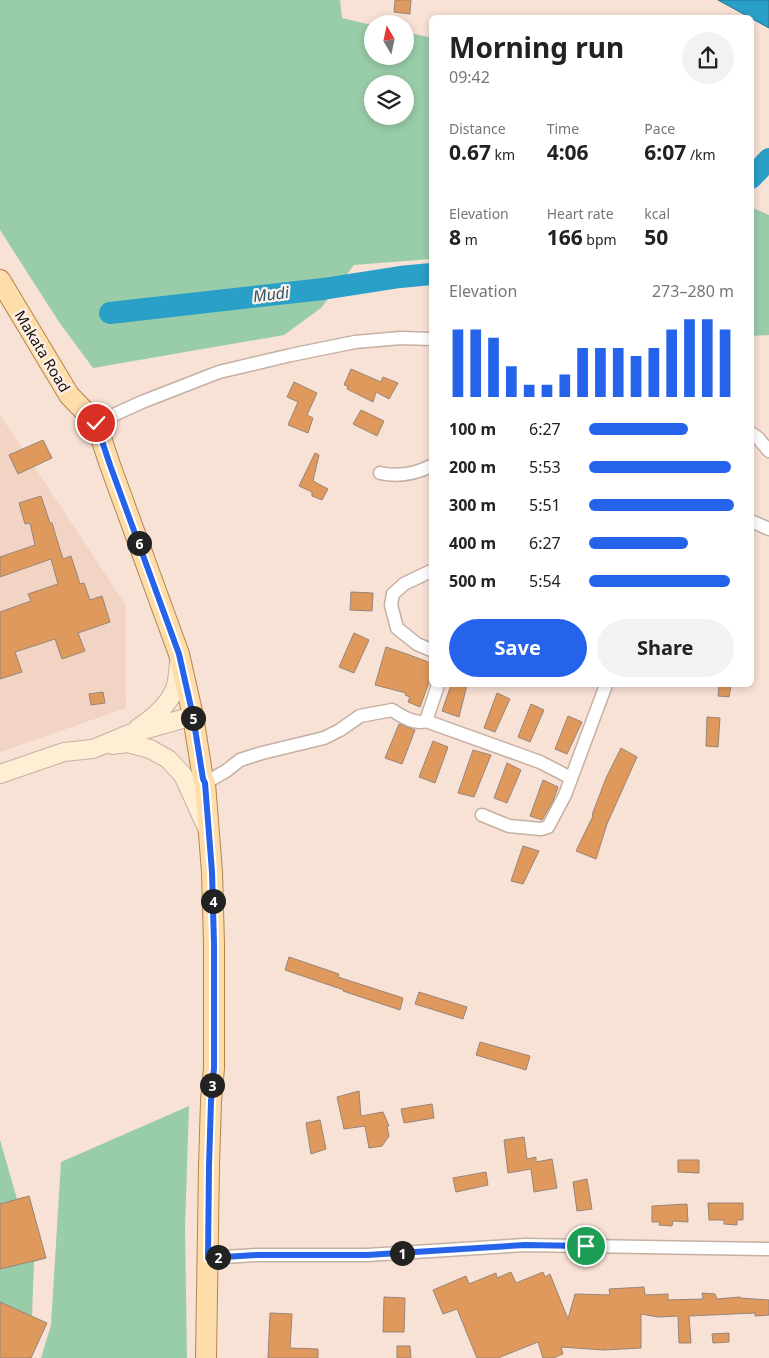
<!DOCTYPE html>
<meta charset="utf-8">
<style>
body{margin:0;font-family:"Noto Sans",sans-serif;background:#f2f2f2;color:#222;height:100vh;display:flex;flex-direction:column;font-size:19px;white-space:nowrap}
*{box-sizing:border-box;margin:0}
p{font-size:16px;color:#767676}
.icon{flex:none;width:28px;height:28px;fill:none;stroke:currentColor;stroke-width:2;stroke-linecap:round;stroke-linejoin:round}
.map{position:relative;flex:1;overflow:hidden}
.side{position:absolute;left:429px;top:15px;width:325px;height:672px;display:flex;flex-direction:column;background:#fff;border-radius:8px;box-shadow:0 2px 8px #0003}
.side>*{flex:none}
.needle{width:32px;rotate:351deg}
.tools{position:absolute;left:364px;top:15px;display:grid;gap:10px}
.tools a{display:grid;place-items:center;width:50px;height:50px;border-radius:50%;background:#fff;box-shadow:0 2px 8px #0003;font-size:25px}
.pin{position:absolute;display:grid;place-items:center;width:42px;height:42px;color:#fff;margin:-21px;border:2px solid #fff;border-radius:50%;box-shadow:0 1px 5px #0007}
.km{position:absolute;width:25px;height:25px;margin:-12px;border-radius:50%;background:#222;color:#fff;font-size:14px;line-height:25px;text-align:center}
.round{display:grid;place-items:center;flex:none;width:52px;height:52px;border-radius:26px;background:#f2f2f2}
.overview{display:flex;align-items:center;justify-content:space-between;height:85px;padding:0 20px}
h1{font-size:28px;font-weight:700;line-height:38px}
.stats{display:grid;grid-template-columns:repeat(3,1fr);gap:8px;height:85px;padding:5px 20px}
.stats div{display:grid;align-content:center}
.stats b{font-size:21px;font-weight:700}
.stats small{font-size:14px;font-weight:400}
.stats p{font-size:14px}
.chart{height:140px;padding:10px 20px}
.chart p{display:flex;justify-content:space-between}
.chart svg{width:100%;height:90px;margin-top:5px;stroke:#2563eb;stroke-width:6}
.action{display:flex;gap:10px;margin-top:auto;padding:10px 20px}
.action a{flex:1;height:58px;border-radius:30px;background:#2563eb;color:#fff;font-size:20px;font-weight:700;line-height:58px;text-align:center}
.action a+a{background:#f2f2f2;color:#222}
ul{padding:0 20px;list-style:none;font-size:16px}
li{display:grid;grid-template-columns:80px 60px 1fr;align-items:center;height:38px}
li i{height:12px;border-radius:6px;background:#2563eb}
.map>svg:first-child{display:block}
.built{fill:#f1d4c3}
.green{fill:#99cda9;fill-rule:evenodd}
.water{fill:#2a9fc8;stroke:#257490}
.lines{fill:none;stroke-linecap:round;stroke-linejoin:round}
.river{stroke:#2a9fc8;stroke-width:22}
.building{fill:#e0995c;stroke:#978577}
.street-casing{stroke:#c5b0a4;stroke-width:15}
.secondary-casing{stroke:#c5b0a4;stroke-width:20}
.primary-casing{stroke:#ad874e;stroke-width:22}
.street{stroke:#fff;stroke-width:12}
.secondary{stroke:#feeed4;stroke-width:18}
.primary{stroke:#feddaa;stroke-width:20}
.route-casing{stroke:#fff;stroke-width:10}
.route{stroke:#2563eb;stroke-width:6}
.labels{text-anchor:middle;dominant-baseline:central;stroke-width:4.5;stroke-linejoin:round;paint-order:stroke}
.street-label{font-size:15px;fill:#19110d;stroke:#fef1e9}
.water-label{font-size:16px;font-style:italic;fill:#295669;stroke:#fef1e9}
</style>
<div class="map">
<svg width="769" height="1358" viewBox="0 0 769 1358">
<rect width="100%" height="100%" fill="#f8e1d5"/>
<!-- built -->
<polygon class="built" points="0,415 125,604 126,708 0,752"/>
<!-- green -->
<g class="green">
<path d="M0,0H340L342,18L372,25V56H405V32L428,37L431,35V259L354,265L321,308L284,335L93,368L59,322L0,230ZM372,84H405V116H372Z"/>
<polygon points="751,207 769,215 769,335 751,336"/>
<polygon points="189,1106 185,1227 187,1358 41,1358 51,1325 61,1162"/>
<polygon points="0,1140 17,1199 29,1196 46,1258 34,1262 32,1316 47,1323 31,1358 0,1358"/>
</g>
<!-- water -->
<polygon class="water" points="718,0 769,0 769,28"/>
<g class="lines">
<!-- river -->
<g class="river">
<polyline points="751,178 769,159"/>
<polyline points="110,313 323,289 400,277 431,274"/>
</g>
</g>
<!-- building -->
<g class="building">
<polygon points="395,0 411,0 410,14 394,12"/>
<polygon points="351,369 381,382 383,377 398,383 389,399 376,392 373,402 347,389 348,386 344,385"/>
<polygon points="294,382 317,393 307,415 313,418 308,433 288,425 298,402 287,397"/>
<polygon points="361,410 384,421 377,436 353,424"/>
<polygon points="43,440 52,458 18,474 9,455"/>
<polygon points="315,453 319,455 313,481 328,489 322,500 312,496 312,492 299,486"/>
<polygon points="41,496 50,523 52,523 63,559 71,556 80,584 84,583 90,600 102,596 110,622 78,633 85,651 62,659 55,639 15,652 22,672 0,679 0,612 31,601 28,594 58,584 51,559 0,577 0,557 35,545 30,523 25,524 19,503"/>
<polygon points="351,592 373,593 372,611 350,610"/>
<polygon points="354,633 369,640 354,673 339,667"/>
<polygon points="386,647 404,653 431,663 431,677 420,707 408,702 410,697 405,695 406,693 375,685"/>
<polygon points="451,685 467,685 459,717 442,711"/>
<polygon points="719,685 731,685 729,697 718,696"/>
<polygon points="103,692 105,703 91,705 89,694"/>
<polygon points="497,693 510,699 495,732 484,728"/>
<polygon points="531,704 544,710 530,742 518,737"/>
<polygon points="568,716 582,722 567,754 555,749"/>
<polygon points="707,717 720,718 718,747 706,746"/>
<polygon points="399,724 415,730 402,764 385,758"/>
<polygon points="433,741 448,747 435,783 419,777"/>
<polygon points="621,748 637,757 607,824 596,859 576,851 593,816 592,815 606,778"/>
<polygon points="473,750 491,755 474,797 458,793"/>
<polygon points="507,763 521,770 507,803 494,798"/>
<polygon points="543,780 558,787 553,801 542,820 530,816"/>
<polygon points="523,846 539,851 523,884 511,881"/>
<polygon points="289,957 339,974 338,977 403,998 400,1010 343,991 344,990 285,970"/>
<polygon points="419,992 467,1007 463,1019 415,1004"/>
<polygon points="480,1042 530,1056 526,1070 476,1055"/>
<polygon points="359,1091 361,1116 383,1112 389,1126 387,1126 389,1136 382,1146 369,1148 365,1126 344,1129 337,1097"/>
<polygon points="432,1104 434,1118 404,1123 401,1109"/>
<polygon points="320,1120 326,1149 311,1154 306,1123"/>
<polygon points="524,1137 527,1159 536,1157 536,1162 552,1159 557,1188 534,1192 531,1169 508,1173 504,1140"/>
<polygon points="678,1160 699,1160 699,1173 678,1172"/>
<polygon points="486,1172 488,1185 456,1192 453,1178"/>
<polygon points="587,1179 592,1209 577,1211 573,1182"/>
<polygon points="29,1196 46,1258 0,1269 0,1204"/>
<polygon points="708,1203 743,1203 743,1220 737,1220 737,1225 724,1224 724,1220 709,1220"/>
<polygon points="687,1204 688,1222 673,1221 672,1226 659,1225 660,1222 652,1222 652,1206"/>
<polygon points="511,1272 516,1283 543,1272 545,1277 550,1274 568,1319 575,1294 610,1295 609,1289 644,1287 645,1295 668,1294 668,1300 703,1299 702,1293 715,1294 717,1299 740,1297 740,1298 769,1300 769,1315 755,1316 755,1313 689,1316 691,1343 679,1343 678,1316 658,1317 641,1314 641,1348 604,1350 561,1347 563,1354 553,1358 543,1358 538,1342 498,1358 477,1358 457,1309 443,1314 433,1290 466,1276 469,1284 496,1273 497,1278"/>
<polygon points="384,1297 405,1298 404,1332 383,1332"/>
<polygon points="0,1302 47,1323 31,1358 0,1358"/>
<polygon points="270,1313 292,1314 290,1348 318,1349 318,1358 268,1358"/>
<polygon points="729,1333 729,1342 713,1343 712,1334"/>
<polygon points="397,1346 410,1346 411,1358 397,1358"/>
</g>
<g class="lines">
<!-- street casing -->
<g class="street-casing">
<g id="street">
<polyline points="96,423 142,402 219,372 291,355 355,342 401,338 431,339"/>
<polyline points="751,433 758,438 769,451"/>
<path d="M380,473C398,477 415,474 431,466"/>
<polyline points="751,521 769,529"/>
<polyline points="431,571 404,584 393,594 391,605 397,628 417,644 431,650"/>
<polyline points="426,721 438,685"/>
<path d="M205,783L226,771L240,760L262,753L324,738L340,730L360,716L392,710C401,716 415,725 426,721L540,762L571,778"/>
<polyline points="482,815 509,826 541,829 548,827 565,795 606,685"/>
<polyline points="208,1258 257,1255 367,1255 525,1245 769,1249"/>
</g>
</g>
<!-- secondary casing -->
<g class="secondary-casing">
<g id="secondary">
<path d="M138,728C152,719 167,706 174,691C178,682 178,672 179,663"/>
<polyline points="112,745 128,743 150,749 168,759 183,775 207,828"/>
<polyline points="0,774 64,752 93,749 129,734 193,716"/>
</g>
</g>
<!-- primary casing -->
<g class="primary-casing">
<polyline id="primary" points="0,280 69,395 96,423 110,465 179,654 193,716 203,779 205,783 212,872 214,944 214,1068 211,1101 209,1166 206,1358"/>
</g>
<!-- street -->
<use href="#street" class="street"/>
<!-- secondary -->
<use href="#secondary" class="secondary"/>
<!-- primary -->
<use href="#primary" class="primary"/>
</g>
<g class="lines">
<!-- route casing -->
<g class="route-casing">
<polyline id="route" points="96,423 110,465 179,654 193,716 203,779 205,783 212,872 214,944 214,1068 211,1101 209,1166 208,1258 257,1255 367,1255 525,1245 586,1246"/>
</g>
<!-- route -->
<use href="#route" class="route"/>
</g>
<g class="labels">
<!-- street labels -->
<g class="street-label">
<text transform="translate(43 351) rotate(59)">Makata Road</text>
</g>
<!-- water labels -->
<g class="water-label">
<text transform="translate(271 294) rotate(-7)">Mudi</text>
</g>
</g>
</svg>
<div class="tools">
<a><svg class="needle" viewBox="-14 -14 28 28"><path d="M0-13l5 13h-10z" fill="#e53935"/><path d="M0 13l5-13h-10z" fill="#767676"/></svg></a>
<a><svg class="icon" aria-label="layers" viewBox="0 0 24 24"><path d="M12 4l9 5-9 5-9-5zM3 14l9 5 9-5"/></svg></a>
</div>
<div class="pin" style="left:586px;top:1246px;background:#1e9e55"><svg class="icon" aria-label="arrive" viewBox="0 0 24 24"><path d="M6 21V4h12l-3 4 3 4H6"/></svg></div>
<div class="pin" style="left:96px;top:423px;background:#d93025"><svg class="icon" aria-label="check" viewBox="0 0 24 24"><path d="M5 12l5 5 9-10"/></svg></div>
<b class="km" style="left:402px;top:1253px">1</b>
<b class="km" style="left:218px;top:1257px">2</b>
<b class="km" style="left:212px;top:1085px">3</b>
<b class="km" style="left:213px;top:901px">4</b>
<b class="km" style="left:193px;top:718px">5</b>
<b class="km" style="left:139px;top:543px">6</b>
<section class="side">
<div class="overview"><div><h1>Morning run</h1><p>09:42</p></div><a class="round"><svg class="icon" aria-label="share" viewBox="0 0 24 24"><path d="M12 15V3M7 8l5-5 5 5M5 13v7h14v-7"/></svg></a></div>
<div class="stats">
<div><p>Distance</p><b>0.67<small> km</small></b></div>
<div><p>Time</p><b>4:06</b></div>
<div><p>Pace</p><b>6:07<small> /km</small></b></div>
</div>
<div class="stats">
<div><p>Elevation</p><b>8<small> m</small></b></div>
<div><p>Heart rate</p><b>166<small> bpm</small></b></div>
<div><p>kcal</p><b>50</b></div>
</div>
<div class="chart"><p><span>Elevation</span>273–280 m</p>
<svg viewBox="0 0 160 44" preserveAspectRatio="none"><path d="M5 44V11M15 44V11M25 44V15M35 44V29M45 44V38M55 44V38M65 44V33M75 44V20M85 44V20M95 44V20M105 44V24M115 44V20M125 44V11M135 44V6M145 44V6M155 44V11"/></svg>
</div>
<ul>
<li><b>100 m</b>6:27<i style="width:68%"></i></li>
<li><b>200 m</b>5:53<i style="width:98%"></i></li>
<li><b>300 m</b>5:51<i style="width:100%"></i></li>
<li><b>400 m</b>6:27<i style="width:68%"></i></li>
<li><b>500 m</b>5:54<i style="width:97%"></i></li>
</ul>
<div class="action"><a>Save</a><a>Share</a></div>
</section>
</div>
